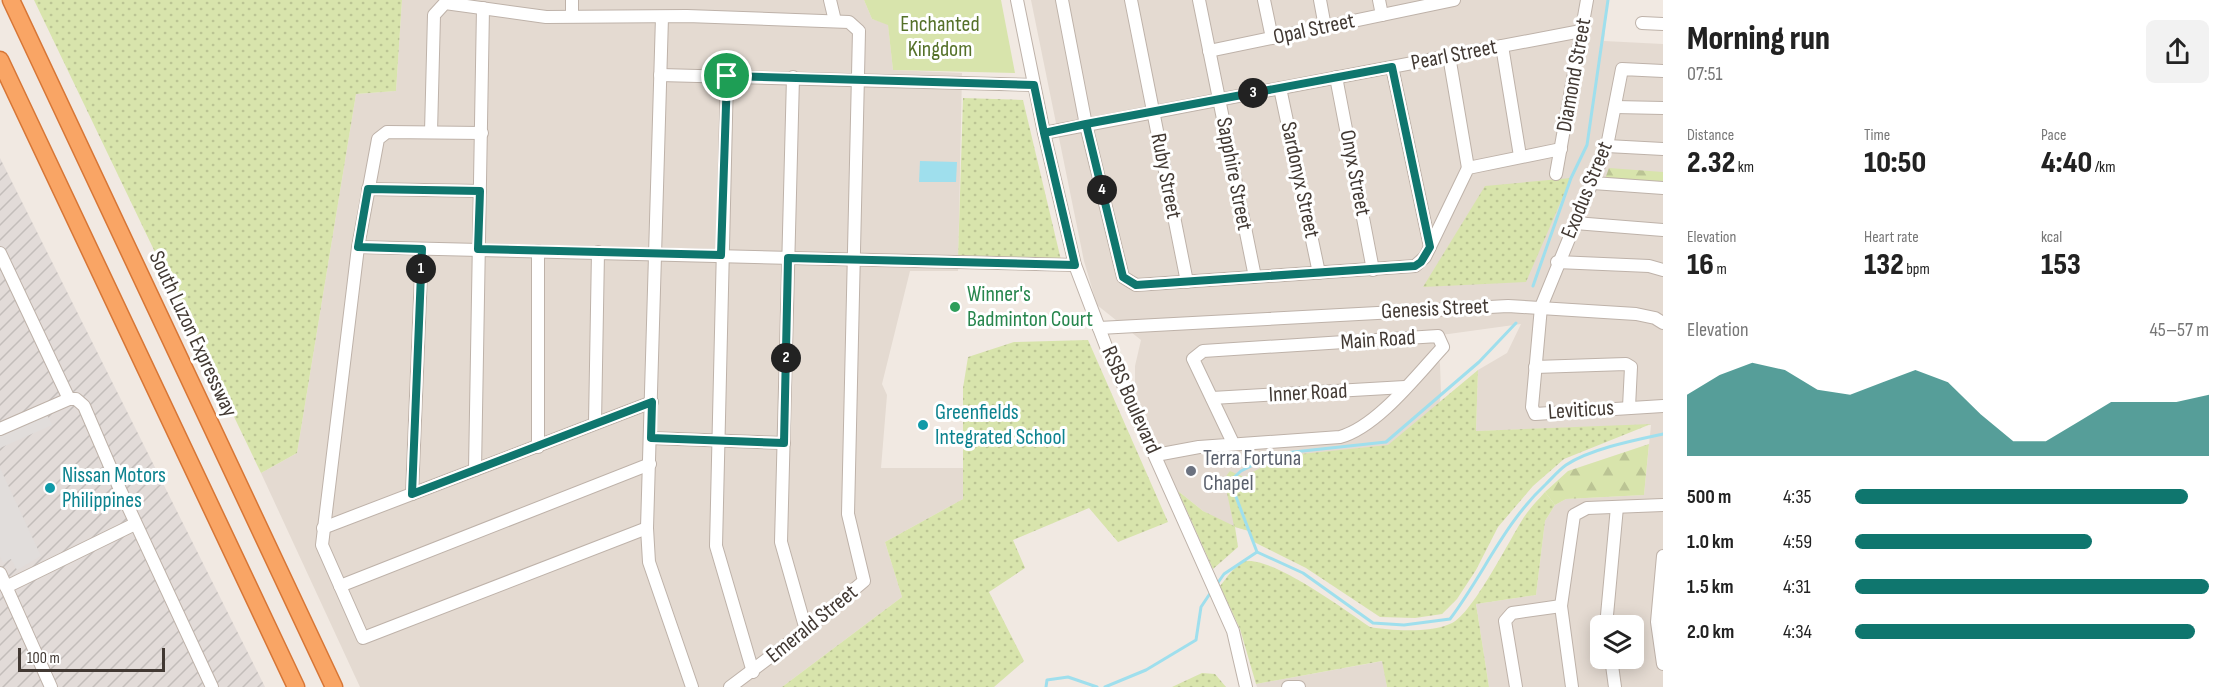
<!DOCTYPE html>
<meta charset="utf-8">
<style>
body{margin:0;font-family:"Sofia Sans Condensed",sans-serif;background:#f2f2f2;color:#222;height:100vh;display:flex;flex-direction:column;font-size:22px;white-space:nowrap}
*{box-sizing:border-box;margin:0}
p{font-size:20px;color:#767676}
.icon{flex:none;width:33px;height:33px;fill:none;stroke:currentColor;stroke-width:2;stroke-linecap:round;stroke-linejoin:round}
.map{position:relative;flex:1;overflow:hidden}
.side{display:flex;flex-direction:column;background:#fff;width:570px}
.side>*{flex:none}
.fabs{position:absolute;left:1590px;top:615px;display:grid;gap:12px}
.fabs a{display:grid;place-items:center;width:54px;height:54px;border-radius:9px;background:#fff;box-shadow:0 3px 15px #0003;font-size:30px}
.scale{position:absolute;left:18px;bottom:15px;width:147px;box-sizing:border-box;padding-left:6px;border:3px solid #423933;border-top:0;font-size:16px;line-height:21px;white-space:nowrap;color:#423933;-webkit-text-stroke:4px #fff;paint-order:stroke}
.pin{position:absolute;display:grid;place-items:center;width:51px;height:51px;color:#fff;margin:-26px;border:3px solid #fff;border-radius:50%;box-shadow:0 2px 6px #0007}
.km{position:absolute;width:30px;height:30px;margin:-15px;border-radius:50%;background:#222;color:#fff;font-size:16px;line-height:30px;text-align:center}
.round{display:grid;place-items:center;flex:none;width:63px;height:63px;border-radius:9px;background:#f2f2f2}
.headline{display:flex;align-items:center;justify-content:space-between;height:102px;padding:0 24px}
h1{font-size:33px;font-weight:800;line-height:45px}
.metrics{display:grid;grid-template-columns:repeat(3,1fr);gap:9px;height:102px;padding:6px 24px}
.metrics div{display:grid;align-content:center}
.metrics b{font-size:30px;font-weight:800}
.metrics small{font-size:16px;font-weight:400}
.metrics p{font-size:16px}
.chart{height:168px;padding:12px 24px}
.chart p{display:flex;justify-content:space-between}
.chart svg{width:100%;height:108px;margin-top:6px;fill:#0f766e;opacity:.7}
ul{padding:0 24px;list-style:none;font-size:20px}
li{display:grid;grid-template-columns:96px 72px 1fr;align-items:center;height:45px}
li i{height:15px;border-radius:8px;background:#0f766e}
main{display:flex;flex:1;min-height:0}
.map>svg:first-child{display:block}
.residential{fill:#e4dad1;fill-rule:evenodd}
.industrial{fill:url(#industrial-furrows)}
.grass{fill:url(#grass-dots)}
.forest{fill:url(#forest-firs)}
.park{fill:#d8e4ac}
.parking{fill:#e1dddb}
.water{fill:#9fdfed}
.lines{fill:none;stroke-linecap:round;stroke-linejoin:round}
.stream{stroke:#9fdfed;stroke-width:3}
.minor-casing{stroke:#beb2a9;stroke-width:14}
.highway-casing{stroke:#d77636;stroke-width:19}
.minor{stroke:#fff;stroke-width:12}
.highway{stroke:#f9a565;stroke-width:16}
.route-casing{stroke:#fff;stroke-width:12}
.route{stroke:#0f766e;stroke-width:8}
.leisure-dot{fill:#2e9e5b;stroke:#fff;stroke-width:2}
.culture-dot{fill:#0f9aa8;stroke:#fff;stroke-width:2}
.worship-dot{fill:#6b7280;stroke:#fff;stroke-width:2}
.labels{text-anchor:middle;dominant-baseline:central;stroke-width:6;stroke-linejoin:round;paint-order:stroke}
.park-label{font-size:22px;fill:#557129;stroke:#fff}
.street-label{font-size:22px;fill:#423933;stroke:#fff}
.leisure-label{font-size:22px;fill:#27864d;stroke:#fff;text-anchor:start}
.culture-label{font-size:22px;fill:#0d838f;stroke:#fff;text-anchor:start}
.worship-label{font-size:22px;fill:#5b616d;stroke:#fff;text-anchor:start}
</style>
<main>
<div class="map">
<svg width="1663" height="687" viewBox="0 0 1663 687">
<defs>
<pattern id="industrial-furrows" width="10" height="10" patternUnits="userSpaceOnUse" patternTransform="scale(1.5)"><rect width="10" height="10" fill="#e2dbd8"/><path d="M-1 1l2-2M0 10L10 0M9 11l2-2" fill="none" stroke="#c3bdba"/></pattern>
<pattern id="grass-dots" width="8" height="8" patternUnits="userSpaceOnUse" patternTransform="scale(1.5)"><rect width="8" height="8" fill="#d8e4ac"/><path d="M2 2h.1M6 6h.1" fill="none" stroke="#bbc494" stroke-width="1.8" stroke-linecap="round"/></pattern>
<pattern id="forest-firs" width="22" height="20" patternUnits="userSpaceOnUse" patternTransform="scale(1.5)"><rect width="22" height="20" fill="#d8e4ac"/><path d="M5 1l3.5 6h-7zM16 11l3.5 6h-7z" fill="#bbc494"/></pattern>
</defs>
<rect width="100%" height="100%" fill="#f1e9e2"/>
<!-- residential -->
<g class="residential">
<polygon points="402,0 864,0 872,19 888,24 893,70 962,73 958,271 910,271 882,384 887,395 881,468 963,468 963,499 885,542 902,597 782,687 360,687 261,473 297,453 356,94 396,91"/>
<path d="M1031,0H1608L1604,41L1663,44V687H1489L1476,604L1536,595L1545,521L1555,505L1566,499L1644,495L1651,425L1476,431L1478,370L1507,353L1521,324L1434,336L1440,364L1441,393L1437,421L1256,533L1228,525L1203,511L1178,491L1161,470L1139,420L1135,393V366L1141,340L1097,305L1084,261ZM1600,626H1634V658H1600Z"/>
<polygon points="1383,661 1387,687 1257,687 1256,684"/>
</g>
<!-- industrial -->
<polygon class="industrial" points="0,158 265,687 0,687"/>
<!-- grass -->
<g class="grass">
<polygon points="34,0 402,0 396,91 356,94 297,453 261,473"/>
<polygon points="963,98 1023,100 1061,260 958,258"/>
<polygon points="1571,178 1526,282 1423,287 1485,186"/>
<polygon points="1088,340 1168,522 1118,542 1089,508 1013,540 1025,568 989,592 1024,661 994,687 782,687 902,597 885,542 963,499 963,388 968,357 1014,342"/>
<polygon points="1478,370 1476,431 1651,424 1564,459 1533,486 1498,527 1476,570 1457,599 1442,614 1415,618 1380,617 1306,568 1252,541 1249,531 1235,527 1238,547 1213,569 1178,491 1203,511 1234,526 1224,479 1230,471 1244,477 1282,456 1388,445"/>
<path d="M1545,492L1555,505L1545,521L1536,595L1476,604L1489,687H1387L1382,661L1256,684L1240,629L1220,586C1226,579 1235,565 1243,562C1268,553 1346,611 1370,627C1392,631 1432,633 1452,623C1473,613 1510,539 1524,517C1530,508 1538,500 1545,492Z"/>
<polygon points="1202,673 1215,674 1226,687 1172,687"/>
</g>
<!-- forest -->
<g class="forest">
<polygon points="1609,168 1663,172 1663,185 1605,179"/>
<polygon points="1649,444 1644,495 1566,499 1555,505 1545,492 1568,471"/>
</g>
<!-- park -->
<polygon class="park" points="864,0 1001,0 1015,73 893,70 888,25 872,19"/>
<!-- parking -->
<g class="parking">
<polygon points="47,415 52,425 0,448 0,437"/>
<polygon points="0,468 41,556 17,570 11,559 3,563 0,556"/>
</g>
<!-- water -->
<polygon class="water" points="920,161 957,162 956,182 919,182"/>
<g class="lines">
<!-- stream -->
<g class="stream">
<polyline points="1533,286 1571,178 1587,145 1608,0"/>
<polyline points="1257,552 1230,481 1241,471 1275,454 1386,442 1479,362 1516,323"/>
<path d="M1217,584L1224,574L1257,552L1303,573L1373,623L1404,625L1450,619C1484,574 1504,523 1546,484C1552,478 1559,470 1566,465C1590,449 1635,440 1663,434"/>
<polyline points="1046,687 1047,680 1068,677 1097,687"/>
<polyline points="1105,687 1146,670 1196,640 1201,607 1211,592"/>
</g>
<!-- minor casing -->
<g class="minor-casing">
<g id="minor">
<polyline points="830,0 835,21"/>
<polyline points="1017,0 1044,133 1075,265 1107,349 1233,631 1246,687"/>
<polyline points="1062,0 1086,125 1123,277 1136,285 1415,266 1425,257 1468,168 1561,149"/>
<polyline points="1131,0 1187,282"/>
<polyline points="1199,0 1255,277"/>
<polyline points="1264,0 1272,38"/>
<polyline points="1320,0 1325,27"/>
<polyline points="1379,0 1382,15"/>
<polyline points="572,16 572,0"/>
<polyline points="662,17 647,528 649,562 692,687"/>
<polyline points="1642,23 1663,24"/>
<polyline points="1502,46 1520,156"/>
<polyline points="1209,51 1454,0"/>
<polyline points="1449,56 1468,168"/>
<polyline points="1392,67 1430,247"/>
<polyline points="1663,71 1622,69 1607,146 1541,307 1532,407 1535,414 1663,406"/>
<polyline points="660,75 1034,85"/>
<polyline points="727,76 716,546 753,672"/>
<polyline points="793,77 781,542 806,630"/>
<polyline points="1336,77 1373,270"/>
<polyline points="1280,88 1319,273"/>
<polyline points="1615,107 1663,108"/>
<polyline points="431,132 434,15 445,3 546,17 687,16 849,22 859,31 848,514 864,581 806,630 730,687"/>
<polyline points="482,133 387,132 378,139 358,247 322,545 363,638 647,528"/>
<polyline points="1044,133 1581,31"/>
<polyline points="1607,146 1663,149"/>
<polyline points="1556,174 1587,0"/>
<polyline points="1593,183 1663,188"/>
<polyline points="368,189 480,191"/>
<polyline points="1575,223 1663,230"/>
<polyline points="358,247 1075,265"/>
<polyline points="0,253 69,399"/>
<polyline points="1557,262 1649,266 1663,270"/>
<polyline points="1099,328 1508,306 1636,314 1655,318 1663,323"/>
<polyline points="1535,367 1626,364 1631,367 1629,407"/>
<polyline points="1212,398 1405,387"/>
<polyline points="595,423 598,252"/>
<polyline points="0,429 69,399 76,399 84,406 118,485 212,687"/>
<polyline points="651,438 784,443"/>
<polyline points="538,447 538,251"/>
<path d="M1156,455L1199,447L1340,437C1377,427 1417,375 1443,347L1438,336L1203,351L1193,359L1233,443"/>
<polyline points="475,470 483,8"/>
<polyline points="412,494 422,249"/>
<polyline points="323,528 652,402"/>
<polyline points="1663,556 1657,622 1663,664"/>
<polyline points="0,573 51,687"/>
<polyline points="340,586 650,464"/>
<polyline points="6,587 135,524"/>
<polyline points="1606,626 1617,507"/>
<polyline points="1611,658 1615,687"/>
<polyline points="1288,687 1299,687"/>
<polyline points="1516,687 1505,621 1512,613 1561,606"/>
<polyline points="1572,687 1561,606 1574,515 1587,508 1663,505"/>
</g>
</g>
<!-- highway casing -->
<g class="highway-casing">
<g id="highway">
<polyline points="11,0 334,687"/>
<polyline points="0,60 296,687"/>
</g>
</g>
<!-- minor -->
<use href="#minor" class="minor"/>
<!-- highway -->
<use href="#highway" class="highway"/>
</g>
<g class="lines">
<!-- route casing -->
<g class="route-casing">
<polyline id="route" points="727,76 721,255 478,249 480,191 368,189 358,247 422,249 412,494 652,402 651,438 784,443 788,258 1075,265 1044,133 1086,124 1392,67 1430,247 1421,262 1415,266 1136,285 1123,277 1086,124 1044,133 1034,85 727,76"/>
</g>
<!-- route -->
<use href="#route" class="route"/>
</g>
<!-- markers -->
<circle class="leisure-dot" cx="955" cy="307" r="6"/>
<g class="culture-dot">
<circle cx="923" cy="425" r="6"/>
<circle cx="50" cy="488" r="6"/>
</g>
<circle class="worship-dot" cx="1191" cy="471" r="6"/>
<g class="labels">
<!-- park labels -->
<g class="park-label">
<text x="940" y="24">Enchanted<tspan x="940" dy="25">Kingdom</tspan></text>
</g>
<!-- street labels -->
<g class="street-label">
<text transform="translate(1314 29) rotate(-12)">Opal Street</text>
<text transform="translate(1454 55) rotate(-11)">Pearl Street</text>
<text transform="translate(1574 75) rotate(-80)">Diamond Street</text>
<text transform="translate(1355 173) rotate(79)">Onyx Street</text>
<text transform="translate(1234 174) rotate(79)">Sapphire Street</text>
<text transform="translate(1166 176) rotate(79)">Ruby Street</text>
<text transform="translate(1300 180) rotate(78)">Sardonyx Street</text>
<text transform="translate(1587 190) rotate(-68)">Exodus Street</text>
<text transform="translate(1435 309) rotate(-3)">Genesis Street</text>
<text transform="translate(193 334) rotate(65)">South Luzon Expressway</text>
<text transform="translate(1378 340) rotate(-4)">Main Road</text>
<text transform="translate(1308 393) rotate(-3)">Inner Road</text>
<text transform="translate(1131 400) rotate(66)">RSBS Boulevard</text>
<text transform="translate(1581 410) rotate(-4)">Leviticus</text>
<text transform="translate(812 624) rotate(-39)">Emerald Street</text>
</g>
<!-- leisure labels -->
<g class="leisure-label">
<text x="967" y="294">Winner's<tspan x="967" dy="25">Badminton Court</tspan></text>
</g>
<!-- culture labels -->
<g class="culture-label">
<text x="935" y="412">Greenfields<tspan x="935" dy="25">Integrated School</tspan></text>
<text x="62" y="475">Nissan Motors<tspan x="62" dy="25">Philippines</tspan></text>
</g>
<!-- worship labels -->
<g class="worship-label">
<text x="1203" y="458">Terra Fortuna<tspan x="1203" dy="25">Chapel</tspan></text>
</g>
</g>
</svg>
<div class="fabs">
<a><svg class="icon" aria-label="layers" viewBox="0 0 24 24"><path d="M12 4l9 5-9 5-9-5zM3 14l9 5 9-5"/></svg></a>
</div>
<div class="scale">100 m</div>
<div class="pin" style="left:727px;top:76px;background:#1e9e55"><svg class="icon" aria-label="arrive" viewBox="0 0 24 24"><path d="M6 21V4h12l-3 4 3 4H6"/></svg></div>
<b class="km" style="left:421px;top:269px">1</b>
<b class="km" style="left:786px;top:358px">2</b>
<b class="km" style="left:1253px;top:93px">3</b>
<b class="km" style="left:1102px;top:190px">4</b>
</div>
<section class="side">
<div class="headline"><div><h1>Morning run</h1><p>07:51</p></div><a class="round"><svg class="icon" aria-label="share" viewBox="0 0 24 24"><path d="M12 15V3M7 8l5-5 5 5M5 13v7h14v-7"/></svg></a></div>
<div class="metrics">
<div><p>Distance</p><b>2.32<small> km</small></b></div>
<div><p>Time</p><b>10:50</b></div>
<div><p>Pace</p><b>4:40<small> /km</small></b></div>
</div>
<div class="metrics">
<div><p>Elevation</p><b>16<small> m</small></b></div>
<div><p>Heart rate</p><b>132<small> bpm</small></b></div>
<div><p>kcal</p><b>153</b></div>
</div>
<div class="chart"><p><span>Elevation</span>45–57 m</p>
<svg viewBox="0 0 160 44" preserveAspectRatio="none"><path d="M0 44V19L10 11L20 6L30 9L40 17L50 19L60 14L70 9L80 14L90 27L100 38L110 38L120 30L130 22L140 22L150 22L160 19V44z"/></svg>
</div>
<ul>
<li><b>500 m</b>4:35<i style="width:94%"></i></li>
<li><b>1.0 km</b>4:59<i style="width:67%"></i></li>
<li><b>1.5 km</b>4:31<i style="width:100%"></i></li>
<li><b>2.0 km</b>4:34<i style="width:96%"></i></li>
</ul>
</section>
</main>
